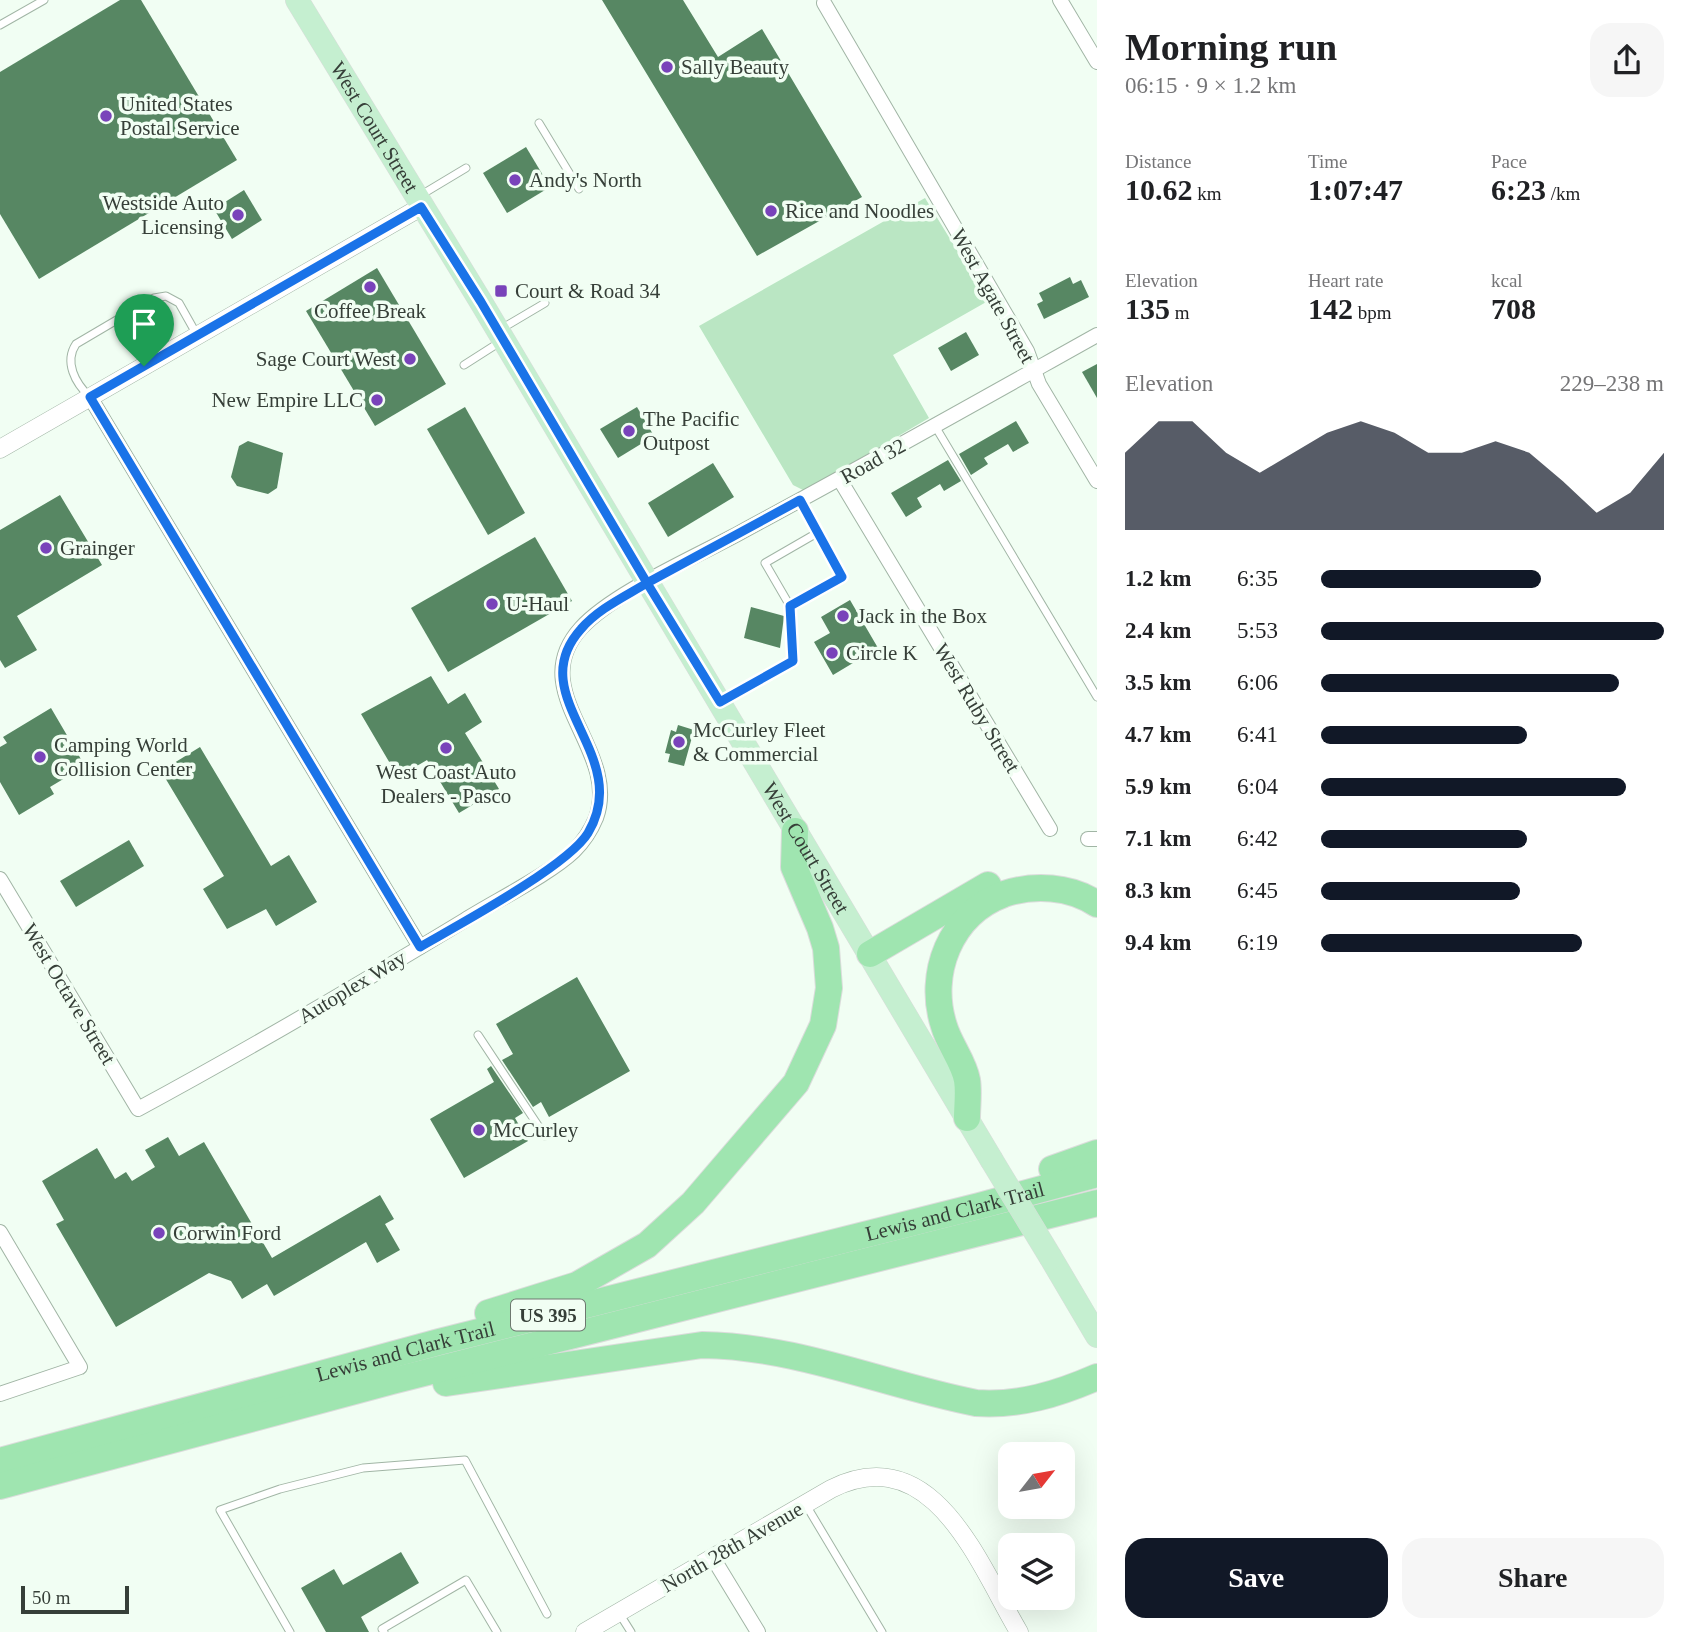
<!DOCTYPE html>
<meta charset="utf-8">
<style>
body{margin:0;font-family:"Times New Roman",serif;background:#f6f6f6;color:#202124;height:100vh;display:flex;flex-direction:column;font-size:26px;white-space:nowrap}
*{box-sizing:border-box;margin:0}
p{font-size:23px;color:#757577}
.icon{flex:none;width:38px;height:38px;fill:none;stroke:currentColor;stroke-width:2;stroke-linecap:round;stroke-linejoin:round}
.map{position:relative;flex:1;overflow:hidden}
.side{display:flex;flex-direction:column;background:#fff;width:595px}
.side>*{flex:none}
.needle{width:46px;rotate:59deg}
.tools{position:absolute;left:998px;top:1442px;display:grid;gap:14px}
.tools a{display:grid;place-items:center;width:77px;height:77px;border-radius:14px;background:#fff;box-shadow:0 7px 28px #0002;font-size:35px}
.scale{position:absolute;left:21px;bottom:18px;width:108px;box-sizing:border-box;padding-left:7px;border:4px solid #363f38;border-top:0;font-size:19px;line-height:24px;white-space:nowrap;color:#363f38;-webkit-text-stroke:5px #f1fef3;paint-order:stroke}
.pin{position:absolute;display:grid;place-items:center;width:60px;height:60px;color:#fff;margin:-72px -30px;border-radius:50% 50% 50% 0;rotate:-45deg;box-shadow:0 0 7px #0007}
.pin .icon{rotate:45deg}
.round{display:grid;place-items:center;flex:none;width:74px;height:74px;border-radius:21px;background:#f6f6f6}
.head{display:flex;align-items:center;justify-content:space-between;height:119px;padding:0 28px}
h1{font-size:38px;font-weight:700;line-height:52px}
.figures{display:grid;grid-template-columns:repeat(3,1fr);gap:10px;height:119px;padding:7px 28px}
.figures div{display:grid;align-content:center}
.figures b{font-size:30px;font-weight:700}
.figures small{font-size:19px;font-weight:400}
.figures p{font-size:19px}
.chart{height:196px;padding:14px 28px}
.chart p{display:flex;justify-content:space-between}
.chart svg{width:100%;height:126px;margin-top:7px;fill:#111827;opacity:.7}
.cta{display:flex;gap:14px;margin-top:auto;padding:14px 28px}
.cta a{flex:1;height:80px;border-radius:21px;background:#111827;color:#fff;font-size:28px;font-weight:700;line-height:80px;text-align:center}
.cta a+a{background:#f6f6f6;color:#202124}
ul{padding:0 28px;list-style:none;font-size:23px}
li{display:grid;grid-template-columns:112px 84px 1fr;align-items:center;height:52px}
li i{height:18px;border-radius:9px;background:#111827}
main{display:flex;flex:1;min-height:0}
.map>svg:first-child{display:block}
.green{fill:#bae6c3}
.building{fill:#578763}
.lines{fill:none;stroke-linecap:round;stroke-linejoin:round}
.service-casing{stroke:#a1b5a5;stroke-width:9}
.minor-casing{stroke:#a1b5a5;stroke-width:16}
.tertiary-casing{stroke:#a1b5a5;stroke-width:19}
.primary-casing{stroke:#dbdcdb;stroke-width:24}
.motorway-casing{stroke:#dbdcdb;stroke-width:28}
.service{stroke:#fff;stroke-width:7}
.minor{stroke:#fff;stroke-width:14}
.tertiary{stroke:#fff;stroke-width:18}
.primary{stroke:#c5efd0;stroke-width:23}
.motorway{stroke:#9fe5b0;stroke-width:26}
.primary-bridge-casing{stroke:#dbdcdb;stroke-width:24;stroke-linecap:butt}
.primary-bridge{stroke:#c5efd0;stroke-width:23}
.route-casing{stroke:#fff;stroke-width:14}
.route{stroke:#1a73e8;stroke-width:9}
.poi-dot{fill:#7943ba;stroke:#f1fef3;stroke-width:2.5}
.labels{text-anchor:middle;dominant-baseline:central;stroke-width:7;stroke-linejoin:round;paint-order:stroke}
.shield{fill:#f1fef3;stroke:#6e7870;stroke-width:2}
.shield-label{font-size:19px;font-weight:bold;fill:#363f38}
.poi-label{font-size:21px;fill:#363f38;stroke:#f1fef3;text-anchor:start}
.street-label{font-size:21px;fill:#363f38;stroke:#f1fef3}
</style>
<main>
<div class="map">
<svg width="1097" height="1632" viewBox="0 0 1097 1632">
<rect width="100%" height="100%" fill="#f1fef3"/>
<!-- green -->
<polygon class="green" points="925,198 988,301 893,355 929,418 805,491 793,485 699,326"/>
<!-- building -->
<g class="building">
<polygon points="120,0 141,0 237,160 39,279 0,214 0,72"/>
<polygon points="602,0 683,0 718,57 762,29 862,197 757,256"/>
<polygon points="526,147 550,187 507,213 483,173"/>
<polygon points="244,190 262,220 232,239 214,209"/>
<polygon points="377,268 446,384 375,426 306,311"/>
<polygon points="1070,277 1073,284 1081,280 1089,297 1044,319 1037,304 1043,301 1039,293"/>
<polygon points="966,332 979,355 951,371 938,348"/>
<polygon points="1097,364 1097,398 1082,372"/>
<polygon points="465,407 525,513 488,535 427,429"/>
<polygon points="637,407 654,436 618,458 600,429"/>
<polygon points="1016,421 1029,443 1013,452 1008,444 984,458 988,464 971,475 959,454"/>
<polygon points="248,441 283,453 277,488 268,494 237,486 231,477 239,446"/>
<polygon points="948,460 961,481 944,491 940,484 917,498 922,507 906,517 891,493"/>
<polygon points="713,463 734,497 668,537 648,503"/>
<polygon points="60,495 102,565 17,616 37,650 5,668 0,660 0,530"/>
<polygon points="535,537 572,601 448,672 411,608"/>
<polygon points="850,600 878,648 833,675 814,642 830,633 821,617"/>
<polygon points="751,607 784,616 780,648 744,638"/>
<polygon points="431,676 448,704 465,693 482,722 465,733 499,789 459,813 427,760 398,777 361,714"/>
<polygon points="51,708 85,766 50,787 54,794 19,815 0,782 0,747 7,743 3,737"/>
<polygon points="678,725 694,730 684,766 668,762 670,754 665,753 671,730 676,732"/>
<polygon points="200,747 271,866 289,855 317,902 276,926 266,909 227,929 203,889 224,876 161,771"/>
<polygon points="129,840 144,866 76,907 60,881"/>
<polygon points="577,977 630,1071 549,1117 541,1102 533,1107 502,1060 513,1054 496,1024"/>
<polygon points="491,1066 523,1113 515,1118 528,1141 464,1178 430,1119 494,1082 487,1069"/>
<polygon points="168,1137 179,1156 204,1142 272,1258 380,1195 394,1219 385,1224 400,1250 377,1263 366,1242 274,1296 267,1284 242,1299 231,1281 209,1273 116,1327 56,1224 64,1220 42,1181 97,1148 115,1179 126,1172 132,1181 155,1167 145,1150"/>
<polygon points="401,1552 419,1583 361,1617 369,1632 326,1632 301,1588 334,1569 343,1585"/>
</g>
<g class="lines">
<!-- service casing -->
<g class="service-casing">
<g id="service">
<polyline points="0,25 44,0"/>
<polyline points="539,123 579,189"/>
<polyline points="421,195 466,168"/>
<polyline points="501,329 545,303"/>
<polyline points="464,365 500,342"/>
<path d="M90,397C75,383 64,362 76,344L154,298L166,296L179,303L197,335"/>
<polyline points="935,426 1097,697"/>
<polyline points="790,606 765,563 817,533"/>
<polyline points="721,702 793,661 790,606 842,577 800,500"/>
<polyline points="478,1035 545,1136"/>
<polyline points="806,1505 882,1632"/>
<polyline points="619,1613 631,1632"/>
<polyline points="290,1632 220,1510 280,1489 363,1468 465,1460 547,1614"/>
<polyline points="384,1632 382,1629 466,1580 497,1632"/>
</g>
</g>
<!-- minor casing -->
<g class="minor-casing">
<g id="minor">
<polyline points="1060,0 1097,62"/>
<polyline points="824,3 1027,351 1039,384 1097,481"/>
<polyline points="90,397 420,947"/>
<polyline points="840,480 1050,829"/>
<polyline points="1088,839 1097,839"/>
<path d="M0,879L138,1109C249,1049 358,985 465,920C495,901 550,874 574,851C583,842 591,830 596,818C621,749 523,692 581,628C614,592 698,556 743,531C862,467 979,401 1097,335"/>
<polyline points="0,1232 80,1367 0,1394"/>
<polyline points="713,1558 758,1632"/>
</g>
</g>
<!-- tertiary casing -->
<g class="tertiary-casing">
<g id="tertiary">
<polyline points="0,449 421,207"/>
<path d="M585,1632L831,1489C933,1438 978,1563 1019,1632"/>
</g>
</g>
<!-- primary casing -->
<g class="primary-casing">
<g id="primary">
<path id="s1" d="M297,0L481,302L991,1159"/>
<polyline points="1051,1258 1097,1336"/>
</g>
</g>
<!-- motorway casing -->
<g class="motorway-casing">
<g id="motorway">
<polyline points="870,954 988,885"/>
<path d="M967,1118C967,1106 969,1092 967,1080C964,1062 949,1044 944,1026C927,974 950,914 1004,894C1034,884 1070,886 1097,904"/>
<polyline points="1052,1169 1097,1153"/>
<polyline points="488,1313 577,1285 647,1245 693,1203 796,1083 823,1025 829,988 826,948 820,928 794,867 795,831"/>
<path d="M446,1383L702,1345C797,1346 884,1385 976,1403C1019,1406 1058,1394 1097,1377"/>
<path id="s2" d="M0,1461L439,1342L979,1206L1097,1174"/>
<polyline points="0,1486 392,1381 1097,1203"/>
</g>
</g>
<!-- service -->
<use href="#service" class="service"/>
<!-- minor -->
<use href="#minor" class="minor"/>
<!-- tertiary -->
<use href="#tertiary" class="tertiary"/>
<!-- primary -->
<use href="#primary" class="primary"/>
<!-- motorway -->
<use href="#motorway" class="motorway"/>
<!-- primary-bridge casing -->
<g class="primary-bridge-casing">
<polyline id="primary-bridge" points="991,1159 1051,1258"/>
</g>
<!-- primary-bridge -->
<use href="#primary-bridge" class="primary-bridge"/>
</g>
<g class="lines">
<!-- route casing -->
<g class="route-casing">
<path id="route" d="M144,366L90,397L420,947C458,925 568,866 588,833C635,754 520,697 581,629C598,609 624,597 647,583L720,702L793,661L790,606L842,577L800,500L647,583L481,302L421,207L144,366"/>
</g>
<!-- route -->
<use href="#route" class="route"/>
</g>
<!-- markers -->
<g class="poi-dot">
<circle cx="667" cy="67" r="7"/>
<circle cx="106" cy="116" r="7"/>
<circle cx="515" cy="180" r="7"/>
<circle cx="771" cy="211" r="7"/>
<circle cx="238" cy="215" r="7"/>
<circle cx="370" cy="287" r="7"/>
<rect x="494" y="284" width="14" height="14" rx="3.5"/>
<circle cx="410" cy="359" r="7"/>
<circle cx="377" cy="400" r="7"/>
<circle cx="629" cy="431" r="7"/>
<circle cx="46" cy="548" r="7"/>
<circle cx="492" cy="604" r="7"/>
<circle cx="843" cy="616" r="7"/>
<circle cx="832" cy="653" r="7"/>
<circle cx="679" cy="742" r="7"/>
<circle cx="446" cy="748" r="7"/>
<circle cx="40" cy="757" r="7"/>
<circle cx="479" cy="1130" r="7"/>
<circle cx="159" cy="1233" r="7"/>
</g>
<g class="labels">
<!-- shield labels -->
<rect class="shield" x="511" y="1299.5" width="74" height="31" rx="5"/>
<g class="shield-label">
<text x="548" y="1315">US 395</text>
</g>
<!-- poi labels -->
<g class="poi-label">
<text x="681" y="67">Sally Beauty</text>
<text x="120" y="104">United States<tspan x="120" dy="24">Postal Service</tspan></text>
<text x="529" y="180">Andy's North</text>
<text x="224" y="203" text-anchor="end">Westside Auto<tspan x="224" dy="24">Licensing</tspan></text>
<text x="785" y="211">Rice and Noodles</text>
<text x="515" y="291">Court &amp; Road 34</text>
<text x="370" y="311" text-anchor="middle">Coffee Break</text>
<text x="396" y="359" text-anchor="end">Sage Court West</text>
<text x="363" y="400" text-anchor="end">New Empire LLC</text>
<text x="643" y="419">The Pacific<tspan x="643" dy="24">Outpost</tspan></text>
<text x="60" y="548">Grainger</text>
<text x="506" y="604">U-Haul</text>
<text x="857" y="616">Jack in the Box</text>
<text x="846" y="653">Circle K</text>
<text x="693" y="730">McCurley Fleet<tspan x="693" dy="24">&amp; Commercial</tspan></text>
<text x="54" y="745">Camping World<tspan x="54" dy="24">Collision Center</tspan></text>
<text x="446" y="772" text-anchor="middle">West Coast Auto<tspan x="446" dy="24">Dealers - Pasco</tspan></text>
<text x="493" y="1130">McCurley</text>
<text x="173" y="1233">Corwin Ford</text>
</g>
<!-- street labels -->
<g class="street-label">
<text stroke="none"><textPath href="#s1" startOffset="149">West Court Street</textPath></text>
<text transform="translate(993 296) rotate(61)">West Agate Street</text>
<text transform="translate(873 461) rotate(-29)">Road 32</text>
<text transform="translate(977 708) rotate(59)">West Ruby Street</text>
<text stroke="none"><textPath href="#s1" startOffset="989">West Court Street</textPath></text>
<text transform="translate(352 987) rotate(-31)">Autoplex Way</text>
<text transform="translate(69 994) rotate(59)">West Octave Street</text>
<text stroke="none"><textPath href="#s2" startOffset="987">Lewis and Clark Trail</textPath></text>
<text stroke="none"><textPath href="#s2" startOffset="420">Lewis and Clark Trail</textPath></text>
<text transform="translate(732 1547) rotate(-30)">North 28th Avenue</text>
</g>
</g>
</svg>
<div class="tools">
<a><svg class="needle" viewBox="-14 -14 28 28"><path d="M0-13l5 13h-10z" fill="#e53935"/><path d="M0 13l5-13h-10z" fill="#757577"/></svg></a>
<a><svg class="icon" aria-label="layers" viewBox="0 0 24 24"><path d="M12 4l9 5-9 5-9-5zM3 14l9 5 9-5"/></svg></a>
</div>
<div class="scale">50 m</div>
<div class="pin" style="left:144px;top:366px;background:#1e9e55"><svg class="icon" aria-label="arrive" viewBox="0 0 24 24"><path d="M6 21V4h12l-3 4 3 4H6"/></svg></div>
</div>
<section class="side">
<div class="head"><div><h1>Morning run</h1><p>06:15 · 9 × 1.2 km</p></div><a class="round"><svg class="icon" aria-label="share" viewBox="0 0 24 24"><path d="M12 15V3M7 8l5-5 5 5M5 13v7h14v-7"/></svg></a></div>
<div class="figures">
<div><p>Distance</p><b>10.62<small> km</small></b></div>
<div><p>Time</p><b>1:07:47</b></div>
<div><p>Pace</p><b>6:23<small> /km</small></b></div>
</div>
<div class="figures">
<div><p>Elevation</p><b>135<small> m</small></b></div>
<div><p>Heart rate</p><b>142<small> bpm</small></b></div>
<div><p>kcal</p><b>708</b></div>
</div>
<div class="chart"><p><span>Elevation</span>229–238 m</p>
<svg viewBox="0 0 160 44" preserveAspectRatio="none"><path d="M0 44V17L10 6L20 6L30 17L40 24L50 17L60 10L70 6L80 10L90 17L100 17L110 13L120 17L130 27L140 38L150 31L160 17V44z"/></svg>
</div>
<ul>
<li><b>1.2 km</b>6:35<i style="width:64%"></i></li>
<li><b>2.4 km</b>5:53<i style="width:100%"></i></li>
<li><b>3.5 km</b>6:06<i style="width:87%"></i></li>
<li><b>4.7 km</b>6:41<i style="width:60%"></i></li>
<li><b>5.9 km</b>6:04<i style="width:89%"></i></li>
<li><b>7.1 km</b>6:42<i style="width:60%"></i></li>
<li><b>8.3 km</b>6:45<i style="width:58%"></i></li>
<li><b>9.4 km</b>6:19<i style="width:76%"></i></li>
</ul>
<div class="cta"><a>Save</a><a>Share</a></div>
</section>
</main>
